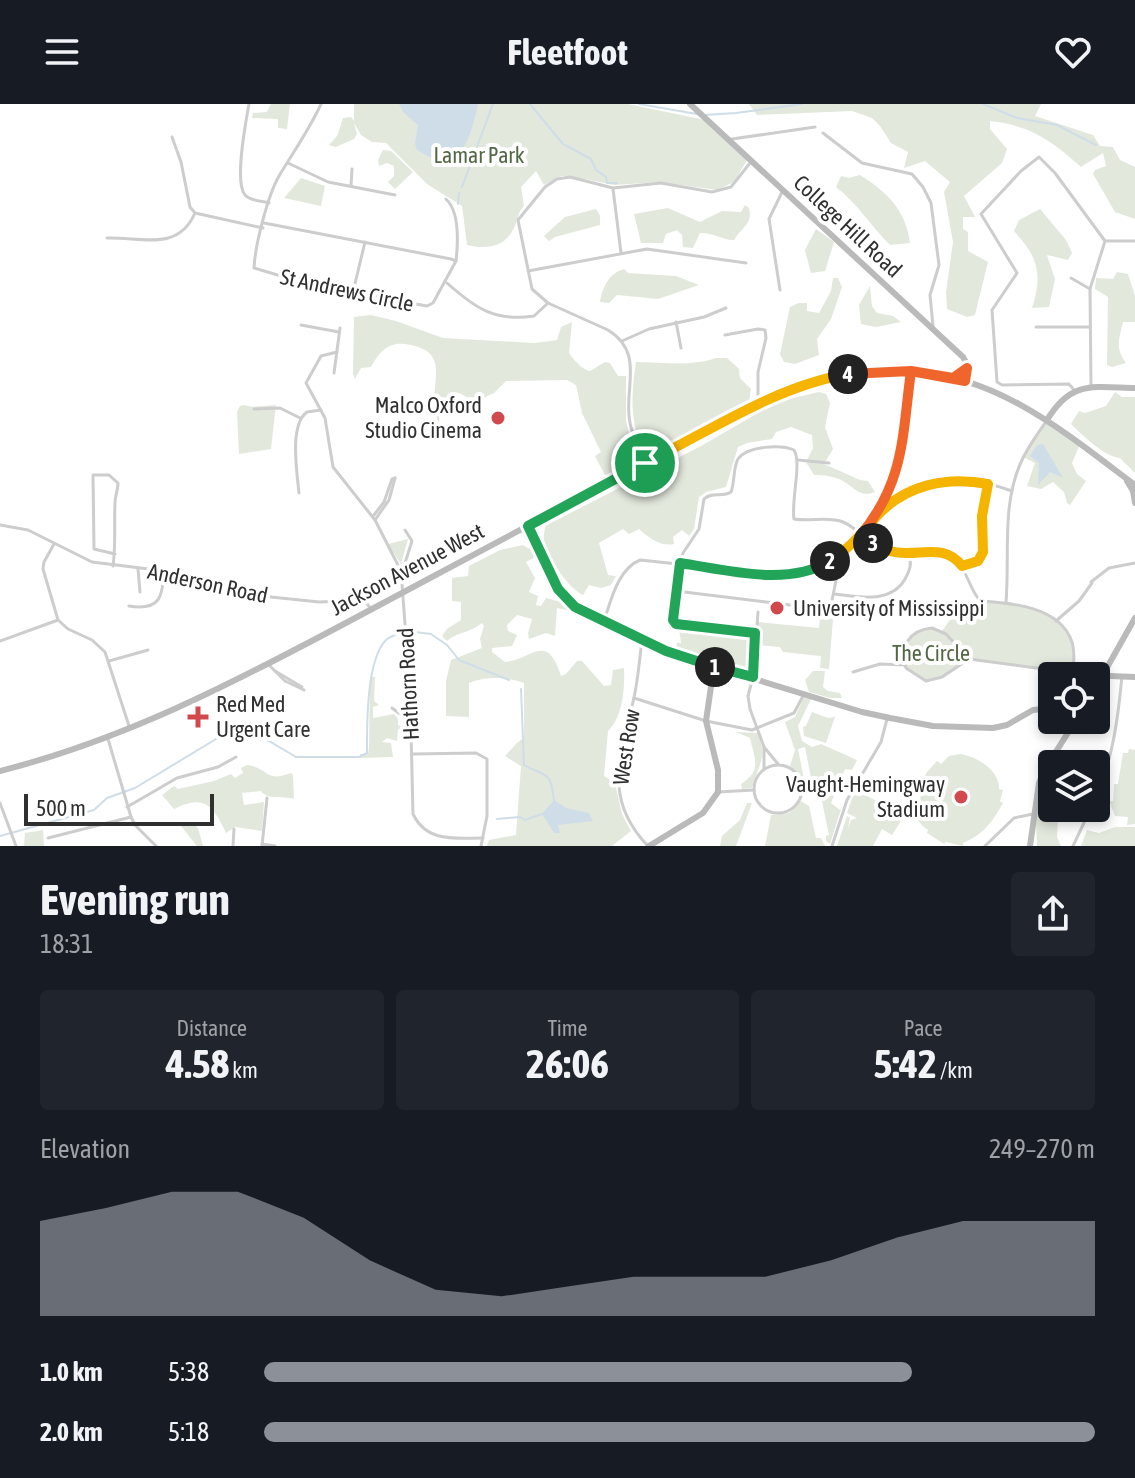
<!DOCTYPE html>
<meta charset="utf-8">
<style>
body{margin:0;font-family:"Asap Condensed",sans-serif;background:#20242c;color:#f1f3f6;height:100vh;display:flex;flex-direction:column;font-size:30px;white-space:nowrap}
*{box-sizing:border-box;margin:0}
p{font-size:26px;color:#9ea1a6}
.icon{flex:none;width:44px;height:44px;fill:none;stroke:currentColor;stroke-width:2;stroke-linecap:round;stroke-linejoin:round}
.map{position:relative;height:742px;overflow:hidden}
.details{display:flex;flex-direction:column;background:#171b24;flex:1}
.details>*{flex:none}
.tools{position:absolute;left:1038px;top:558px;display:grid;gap:16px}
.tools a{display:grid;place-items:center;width:72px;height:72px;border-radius:8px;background:#171b24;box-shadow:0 4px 12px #0003;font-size:40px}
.scale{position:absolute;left:24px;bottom:20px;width:190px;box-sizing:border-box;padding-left:8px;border:4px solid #303030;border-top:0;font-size:22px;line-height:28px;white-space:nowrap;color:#303030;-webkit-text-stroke:6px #fff;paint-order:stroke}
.pin{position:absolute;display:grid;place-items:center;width:68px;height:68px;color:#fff;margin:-34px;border:4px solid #fff;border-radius:50%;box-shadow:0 2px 8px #0007}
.km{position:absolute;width:40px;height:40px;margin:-20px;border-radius:50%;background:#222;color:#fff;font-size:22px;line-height:40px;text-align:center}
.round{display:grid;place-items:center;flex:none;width:84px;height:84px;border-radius:8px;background:#20242c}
.overview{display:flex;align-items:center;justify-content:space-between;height:136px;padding:0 40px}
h1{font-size:44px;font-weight:700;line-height:60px}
.figures{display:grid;grid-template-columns:repeat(3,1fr);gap:12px;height:136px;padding:8px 40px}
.figures div{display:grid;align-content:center;border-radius:8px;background:#20242c;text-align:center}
.figures b{font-size:40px;font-weight:700}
.figures small{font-size:22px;font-weight:400}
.figures p{font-size:22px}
.chart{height:224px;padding:16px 40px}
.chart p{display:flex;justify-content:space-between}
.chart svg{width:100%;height:144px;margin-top:8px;fill:#8c9099;opacity:.7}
ul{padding:0 40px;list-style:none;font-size:26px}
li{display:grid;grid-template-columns:128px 96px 1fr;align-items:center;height:60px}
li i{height:20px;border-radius:10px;background:#8c9099}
header{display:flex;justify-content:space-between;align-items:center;height:104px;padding:0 40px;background:#171b24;font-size:36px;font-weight:700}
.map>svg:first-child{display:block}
.green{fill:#e3e8dd}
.water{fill:#cfdde9}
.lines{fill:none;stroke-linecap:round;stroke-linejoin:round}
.stream{stroke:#cfdde9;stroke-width:2}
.street{stroke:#cdcdcd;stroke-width:3}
.secondary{stroke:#bababa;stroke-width:6}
.secondary-bridge{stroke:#bababa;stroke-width:6}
.split-1-casing{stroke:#fff;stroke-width:16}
.split-2-casing{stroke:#fff;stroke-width:16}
.split-3-casing{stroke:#fff;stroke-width:16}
.split-4-casing{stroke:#fff;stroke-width:16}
.split-5-casing{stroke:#fff;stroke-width:16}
.split-1{stroke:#22a559;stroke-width:10}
.split-2{stroke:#22a559;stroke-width:10}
.split-3{stroke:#f5b400;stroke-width:10}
.split-4{stroke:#f0652b;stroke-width:10}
.split-5{stroke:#f5b400;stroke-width:10}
.poi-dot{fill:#d1494c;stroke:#fff;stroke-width:3}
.labels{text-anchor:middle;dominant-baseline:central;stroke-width:8;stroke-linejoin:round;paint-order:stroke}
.park-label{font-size:22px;fill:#526743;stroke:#fff}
.street-label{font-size:22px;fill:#303030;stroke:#fff}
.poi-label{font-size:22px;fill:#303030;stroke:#fff;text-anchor:end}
</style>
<header><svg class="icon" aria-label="menu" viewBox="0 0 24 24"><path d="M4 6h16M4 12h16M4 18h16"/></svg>Fleetfoot<svg class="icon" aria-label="heart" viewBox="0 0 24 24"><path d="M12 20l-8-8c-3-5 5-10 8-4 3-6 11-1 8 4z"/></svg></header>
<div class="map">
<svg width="1135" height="742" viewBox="0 0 1135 742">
<rect width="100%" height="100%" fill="#fff"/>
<!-- green -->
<g class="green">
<polygon points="271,0 290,0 287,25 278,24 278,15 252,14 253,9 267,8"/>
<path d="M354,0H628L705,16L747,56L734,78L717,86L660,78L614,81L570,72H562L544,81L536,67L521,83L524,102C518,109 519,111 516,119C508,143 488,146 467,141L462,102L427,80L386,39L372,38L361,31L354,19L357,30L354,35L336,43L329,41L337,32L343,14L351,13L354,17Z"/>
<path d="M749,0H1041L1035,12L1093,31L1100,42L1113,43L1120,56L1135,63V115L1115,108L1093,70L1095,66L1106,62L1103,49L1081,63C1050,36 1032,22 990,17V25L1007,45L1002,59L964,92L975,113H963V125L968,128V147L988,158L975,211L967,213L947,205L946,188L953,138L944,88L950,78L925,57L904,64L908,48L891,39L880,22L872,14L852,7L757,11Z"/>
<polygon points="383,46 391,47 413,68 395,85 388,78 394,72 394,62 387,59 379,62 378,56"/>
<path d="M860,71C887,88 906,106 910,139L890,141C871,122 857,99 836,83L841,72L849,74Z"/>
<polygon points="301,74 325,82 321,102 284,94"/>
<path d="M745,101L749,104C753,120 742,123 734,136C725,137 715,129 700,129L693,144L683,143L682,131L677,126L666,130L663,139H641L634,110L668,104L700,118L722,107L741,108Z"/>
<polygon points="596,105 600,112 600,121 555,133 549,137 544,132 565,113"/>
<path d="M1040,105L1066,136L1072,149L1068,156L1047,151L1055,175L1049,203L1032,204C1043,170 1038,153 1014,127L1019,116Z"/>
<polygon points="816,125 834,138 825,167 811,169 805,146"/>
<path d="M624,165L628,169L676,172L699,181L658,195L617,191L609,199L600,198C602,184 609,169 624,165Z"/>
<path d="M1117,168L1128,170L1135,192V218H1123C1119,235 1115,244 1126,259L1112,263L1107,261L1108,193L1095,185L1096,174L1113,175Z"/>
<polygon points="833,174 838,174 842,183 831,215 817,235 819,251 795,260 784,258 780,250 790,203 799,199 807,199 807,207 819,209 831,187"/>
<polygon points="870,182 872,202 877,209 893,212 901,218 876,223 861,220 859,201"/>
<path d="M371,211L396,217L443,234L535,239L557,236L561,223L572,218L569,249C575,257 581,265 590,267L605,258L610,259L618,272H626V317L636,358L607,375L595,352L601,348L582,309L576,281L567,276L506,277L494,289L472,299C465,292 460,286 449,289L439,309V320C437,315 435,308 434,302C433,272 449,246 405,240C387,238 379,249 371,263L361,264L355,275L353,270L354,213Z"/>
<path d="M716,254H727L739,265L740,274L751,285L749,298L647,351C629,322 631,292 636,258C663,258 690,263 716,254Z"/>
<path d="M819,288L826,290L830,299L825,323L833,345L824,360L860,376L868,377L875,388C860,394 855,384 843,377C834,372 824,371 814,371L806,358L813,344L812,331L791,323L776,328L772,335L747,339L738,343L726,383L706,388L699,393L694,425L689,432L682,426L673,433L674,440C661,443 649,434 639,425L629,430L623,425L599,439L608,471L616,472L611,481L601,484L589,481L583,491C569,485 546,452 544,436C543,431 545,427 545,422L701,342L777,298Z"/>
<path d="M1115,288L1122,293H1135V369L1120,354C1105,353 1082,331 1071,320L1079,307L1085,309L1106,302Z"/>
<polygon points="244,301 252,303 276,301 271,345 239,350 237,308 240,302"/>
<polygon points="1047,316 1080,340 1072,359 1077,370 1086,377 1070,401 1067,399 1064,388 1053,378 1041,385 1027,382 1035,359 1023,353"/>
<polygon points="408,435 401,460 388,440"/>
<path d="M523,441L533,447L534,454L526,458L535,474L529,488L538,492L536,501L541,502L546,494L561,498L567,504L566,506L557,504L555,532L546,529L529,535L528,529L532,515L517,511L507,521L508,527L517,531L512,542L492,544V548L505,558C533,555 547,527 561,572L566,570L577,557H582L604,582L611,581L613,566L624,564C625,583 623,613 608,627L604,672L615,679L622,710L631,727L612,742H487L489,736L516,731L521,662L505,652L518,638L524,634V579C508,573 485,572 469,579V613L446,612V577L451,556L482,544L480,535L484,522L482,519C470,529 457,528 447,537L442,532L447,525L461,516V498L452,497V474L468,472L469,462L500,446Z"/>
<path d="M980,497C1011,500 1067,503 1073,543C1074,551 1073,561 1073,569L970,555L942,573L926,577L906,564C902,538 905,538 926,524L942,527L949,517Z"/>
<polygon points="820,513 833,515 829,565 820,564 821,552 783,548 780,543 756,541 758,518 819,524"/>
<polygon points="679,525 753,534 751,569 675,547 677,539 681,539"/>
<polygon points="813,567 825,567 823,583 828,587 840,589 842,594 830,594 809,588 805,576"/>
<polygon points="370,573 375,573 374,597 379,601 373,603 373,614 394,610 398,615 398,621 407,626 398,625 397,637 387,634 382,638 391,639 393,653 360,654 360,650 368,650 369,643"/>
<polygon points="804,593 811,595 798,622 802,637 812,643 821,640 857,656 852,666 845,665 831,699 840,706 842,702 830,740 826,737 826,732 829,731 819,683 813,684 805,643 798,645 804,675 790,662 795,646 785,618 795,613"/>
<polygon points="812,608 828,614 835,613 826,639 804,632 803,623 806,622"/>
<path d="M736,628L758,629C768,654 758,661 752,684L742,685L741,680C762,666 755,656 750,634Z"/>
<polygon points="1129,645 1135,646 1135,720 1127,721 1128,713 1115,712 1109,697 1113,697 1114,680 1118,680 1123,649 1128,649"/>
<path d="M961,650C978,653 1000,667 999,685L1003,686L1000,697L1003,699C992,718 984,730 963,739V742L946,738L944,740L927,729L928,726C917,719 913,709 914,697L919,699L922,688L919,686L927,668L937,657L941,660L949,652Z"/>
<path d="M247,661C270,664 264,679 291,669L293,671L294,695C283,691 268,697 261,687L242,689L244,701L264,698L262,727L235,723L226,729C213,701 204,690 174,705L162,691L174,682L178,685L214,677L231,670L235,674L243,669L241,664Z"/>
<polygon points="858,687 904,712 892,731 882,725 873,742 837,742 847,712 850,714 848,725 851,716 857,714 847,709 852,694"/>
<polygon points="1040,693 1052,693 1052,710 1058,714 1057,733 1061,742 1037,742 1036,721"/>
<polygon points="801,697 809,702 816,734 821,734 825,742 765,742 771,711 789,709"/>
<polygon points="747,699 752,699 736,742 720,742 722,732 740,716"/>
<polygon points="192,719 198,724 203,742 197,742 180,721"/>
<polygon points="1115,723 1135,723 1135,742 1081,742 1087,726 1099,729"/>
<polygon points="43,726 44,742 24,742 25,729"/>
</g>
<!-- water -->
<g class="water">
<path d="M399,0H478C474,19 466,55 444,61L417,46L415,40L418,21L403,8Z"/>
<polygon points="1043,340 1063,374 1050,368 1038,381 1039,359 1030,352 1037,341"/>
<polygon points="554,696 566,704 589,709 593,717 558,721 560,729 554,729 542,710"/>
</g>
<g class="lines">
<!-- stream -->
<g class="stream">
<polyline points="530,0 563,40"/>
<polyline points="639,0 697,10"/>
<polyline points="983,0 1017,14 1057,21 1096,41"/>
<polyline points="704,11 736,9 802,0"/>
<polyline points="565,41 591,55 596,66 606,73 607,79 617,79"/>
<polyline points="462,83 493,0"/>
<polyline points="458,100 459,89"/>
<polyline points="407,527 431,530 447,541 459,556 509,576"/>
<path d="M521,585L524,661C547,674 550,665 554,696"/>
<polyline points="497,715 520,713 525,716 542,710"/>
<path d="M0,732L94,706L107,694L135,684L221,632L249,625L296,653H359L367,649C367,622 366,556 386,536C390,532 398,530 403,528"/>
</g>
<!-- street -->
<g class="street">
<path d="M249,0C246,17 234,78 245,91C250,97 262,97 269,99"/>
<polyline points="823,29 862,59 912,70 923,83 931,99 939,161 930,191 933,222"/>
<polyline points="172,33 181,58 190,103 195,109 263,124"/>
<polyline points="732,35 815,23"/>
<polyline points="288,59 328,78 395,91"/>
<polyline points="351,82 352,65"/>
<polyline points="613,85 621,149"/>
<path d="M446,95C460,108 458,139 456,157"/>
<path d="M264,119L451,155L456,157L433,199L427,202L311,181L254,164C255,141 268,91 279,72C294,47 309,26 321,0"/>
<path d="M107,134C142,133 178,148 195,109"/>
<polyline points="528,167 647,145 746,159"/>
<polyline points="1071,174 1090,185"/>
<path d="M447,179C475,204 495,218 534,212L548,199"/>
<polyline points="780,186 769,115 783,86"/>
<polyline points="353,188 365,138"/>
<polyline points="676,218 681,244"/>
<polyline points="301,221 339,228"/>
<polyline points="1036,223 1090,223"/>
<polyline points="725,231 758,225 765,226 766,234 758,268 758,302"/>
<polyline points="622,237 649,225 704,213 726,204"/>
<path d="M337,248L321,252L306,279L325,314L333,363L375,416L401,467L410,586L413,710C427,739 455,734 483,734"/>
<polyline points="334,269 340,224"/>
<polyline points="1091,283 1090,185 1105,137"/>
<polyline points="1074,286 1069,280 1002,281 997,278 992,206 1017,169 981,110 1021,67 1039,53 1055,69 1105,137 1135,137"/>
<polyline points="254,305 280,304 300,314"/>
<polyline points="798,356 829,359"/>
<path d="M645,359C639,344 630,328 629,311C626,279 643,248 608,226L548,199L532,185L518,116L545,83L557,75L570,73L613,84L661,79L712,88L731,83L750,59"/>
<path d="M299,389C297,368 289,321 307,308L321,306"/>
<path d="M879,410C918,375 963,369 1012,387"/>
<polyline points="374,411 384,398 392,375 395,374"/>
<polyline points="375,416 389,396 395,374"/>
<polyline points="0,421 28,426 92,458 181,469 271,493 319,498 364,496 371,505"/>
<polyline points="54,440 44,458 43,465 58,516 68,525 92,536 105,548 130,625"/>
<polyline points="822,461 836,473"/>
<path d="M113,462C116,441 114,420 115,399C115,392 118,386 118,379L109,371H93L94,445L115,450"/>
<polyline points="400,462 405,459 412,437 405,426"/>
<polyline points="962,462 978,457 982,453 982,412 988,380"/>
<polyline points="138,465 140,488"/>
<polyline points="1091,478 1109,464 1135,459"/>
<polyline points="676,487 830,506 838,467 847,449"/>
<path d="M834,490C858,493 891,500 905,475C910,466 912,460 909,451"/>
<path d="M1006,498C1010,451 1001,400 1022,356C1028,343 1037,331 1045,319"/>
<path d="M129,502C160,507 163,493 164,466"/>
<polyline points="758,508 753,573 748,592 750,605 764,643"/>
<path d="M673,516L668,519L672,524L676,520L673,516L680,459L683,449L699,425L704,395C712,387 723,394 731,388C735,378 733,363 738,355C747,342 781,340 794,346C802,359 791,396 794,415C810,418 828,412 843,418C862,426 874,448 895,450C914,452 940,440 955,454C967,466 969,484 980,497C1011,499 1060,502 1072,538C1075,548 1074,559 1073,569L969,555"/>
<path d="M604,517C611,496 618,465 640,456L783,471L809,467L848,446L876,412L896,366L907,321L911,267"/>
<polyline points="1056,517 1079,497 1092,479"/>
<polyline points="676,520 755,529"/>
<path d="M932,524L946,530L969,555L942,573L926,577L906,564C898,543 910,526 932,524Z"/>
<polyline points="0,537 58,516"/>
<path d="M642,537C639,558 638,578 633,598C620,655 603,695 648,742"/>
<polyline points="109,557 148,546"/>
<polyline points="268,560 285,577 304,586"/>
<polyline points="275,567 302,583"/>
<polyline points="853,568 880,560 905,561"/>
<polyline points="634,594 706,617 752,626 794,609 803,592"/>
<polyline points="392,604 411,618"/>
<polyline points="108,635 131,713 135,721 156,742"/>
<polyline points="413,650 476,649 487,655 487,712 481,742"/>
<circle cx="778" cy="685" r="24"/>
<polyline points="764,665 764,643 778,660"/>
<polyline points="718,688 754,686"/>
<path d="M1096,693C1113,654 1118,614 1122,572"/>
<polyline points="0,699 16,742"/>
<polyline points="127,703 177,674 218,663 236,653"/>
<polyline points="48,734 131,713"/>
<polyline points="262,740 275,742"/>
<polyline points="233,742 234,725"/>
<polyline points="262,742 267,694"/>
<polyline points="832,742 847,696 881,638 887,615"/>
<polyline points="985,742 1014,714 1033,710"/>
<polyline points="1073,742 1091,704"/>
</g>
<!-- secondary -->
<g class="secondary">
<polyline points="690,0 963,253 967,260 965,277"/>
<path d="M1047,316C1071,276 1093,283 1135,284"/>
<polyline points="1127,377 1133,387 1135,399"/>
<polyline points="528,422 538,445"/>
<polyline points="523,424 562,492 581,507 676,551 862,608 890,614 933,622 993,624 1007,621 1033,606 1052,604"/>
<polyline points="1073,572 1073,569 1093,571"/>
<polyline points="1110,572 1135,573"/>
<polyline points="1096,583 1135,514"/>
<path d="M0,667C123,636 231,580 342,521C422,478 502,435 582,393C625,370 668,348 711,326C778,291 835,261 914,267C1002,274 1067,330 1135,381"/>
<polyline points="649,742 703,709 718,688 718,666 706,617 714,562"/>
<polyline points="1030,742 1039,679 1045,665 1076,616"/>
</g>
<!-- secondary-bridge -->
<polyline class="secondary-bridge" points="1093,571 1110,572"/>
</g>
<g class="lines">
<!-- split-1 casing -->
<g class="split-1-casing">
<polyline id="split-1" points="645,359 528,422 558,485 575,503 666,547 715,563"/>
</g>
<!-- split-2 casing -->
<g class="split-2-casing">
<path id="split-2" d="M715,563L753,573L755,529L676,520L673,516L680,459C727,466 788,483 830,457"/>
</g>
<!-- split-3 casing -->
<g class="split-3-casing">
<path id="split-3" d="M830,457C849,445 860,431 875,414C904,381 946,372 988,380L982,412L983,448L978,457L962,462C939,432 906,463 873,439"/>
</g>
<!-- split-4 casing -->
<g class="split-4-casing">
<path id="split-4" d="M848,270L911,267L965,277L967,264L953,274L911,267C902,333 905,376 861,431L873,439"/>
</g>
<!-- split-5 casing -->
<g class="split-5-casing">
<path id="split-5" d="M645,359C710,327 776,282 848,270"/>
</g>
<!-- split-1 -->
<use href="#split-1" class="split-1"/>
<!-- split-2 -->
<use href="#split-2" class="split-2"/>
<!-- split-3 -->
<use href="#split-3" class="split-3"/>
<!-- split-4 -->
<use href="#split-4" class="split-4"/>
<!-- split-5 -->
<use href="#split-5" class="split-5"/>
</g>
<!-- markers -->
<g class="poi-dot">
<circle cx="498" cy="314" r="8"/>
<circle cx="777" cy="504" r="8"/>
<path d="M194 601h8v8h8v8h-8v8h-8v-8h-8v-8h8z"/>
<circle cx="961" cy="693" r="8"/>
</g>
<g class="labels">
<!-- park labels -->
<g class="park-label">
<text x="479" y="51">Lamar Park</text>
<text x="931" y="549">The Circle</text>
</g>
<!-- street labels -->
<g class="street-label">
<text transform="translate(848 122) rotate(43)">College Hill Road</text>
<text transform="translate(347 186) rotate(12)">St Andrews Circle</text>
<text transform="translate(407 465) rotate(-28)">Jackson Avenue West</text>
<text transform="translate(208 479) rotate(12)">Anderson Road</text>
<text transform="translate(408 580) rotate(-93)">Hathorn Road</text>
<text transform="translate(626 643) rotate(-81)">West Row</text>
</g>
<!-- poi labels -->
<g class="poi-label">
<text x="482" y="301">Malco Oxford<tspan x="482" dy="25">Studio Cinema</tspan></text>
<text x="793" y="504" text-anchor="start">University of Mississippi</text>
<text x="216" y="600" text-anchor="start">Red Med<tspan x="216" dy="25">Urgent Care</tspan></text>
<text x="945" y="680">Vaught-Hemingway<tspan x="945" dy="25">Stadium</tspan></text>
</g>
</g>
</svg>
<div class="tools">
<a><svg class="icon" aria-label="locate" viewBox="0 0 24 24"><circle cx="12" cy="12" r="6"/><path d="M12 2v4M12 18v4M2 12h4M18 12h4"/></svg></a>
<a><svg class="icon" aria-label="layers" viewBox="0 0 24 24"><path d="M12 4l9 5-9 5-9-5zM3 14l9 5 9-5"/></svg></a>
</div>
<div class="scale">500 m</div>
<div class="pin" style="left:645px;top:359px;background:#1e9e55"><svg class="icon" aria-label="arrive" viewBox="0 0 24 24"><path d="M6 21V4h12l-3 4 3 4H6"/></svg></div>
<b class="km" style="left:715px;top:563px">1</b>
<b class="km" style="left:830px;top:457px">2</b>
<b class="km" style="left:873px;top:439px">3</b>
<b class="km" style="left:848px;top:270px">4</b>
</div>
<section class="details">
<div class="overview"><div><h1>Evening run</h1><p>18:31</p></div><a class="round"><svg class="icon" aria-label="share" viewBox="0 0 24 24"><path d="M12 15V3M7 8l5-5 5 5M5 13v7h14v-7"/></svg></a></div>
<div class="figures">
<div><p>Distance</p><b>4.58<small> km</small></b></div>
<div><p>Time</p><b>26:06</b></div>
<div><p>Pace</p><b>5:42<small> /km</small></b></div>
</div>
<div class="chart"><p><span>Elevation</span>249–270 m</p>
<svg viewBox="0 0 160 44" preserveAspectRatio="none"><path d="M0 44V15L10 11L20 6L30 6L40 14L50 27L60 36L70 38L80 35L90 32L100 32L110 32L120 27L130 20L140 15L150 15L160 15V44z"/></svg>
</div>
<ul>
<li><b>1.0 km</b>5:38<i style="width:78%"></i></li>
<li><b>2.0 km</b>5:18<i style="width:100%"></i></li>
</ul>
</section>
